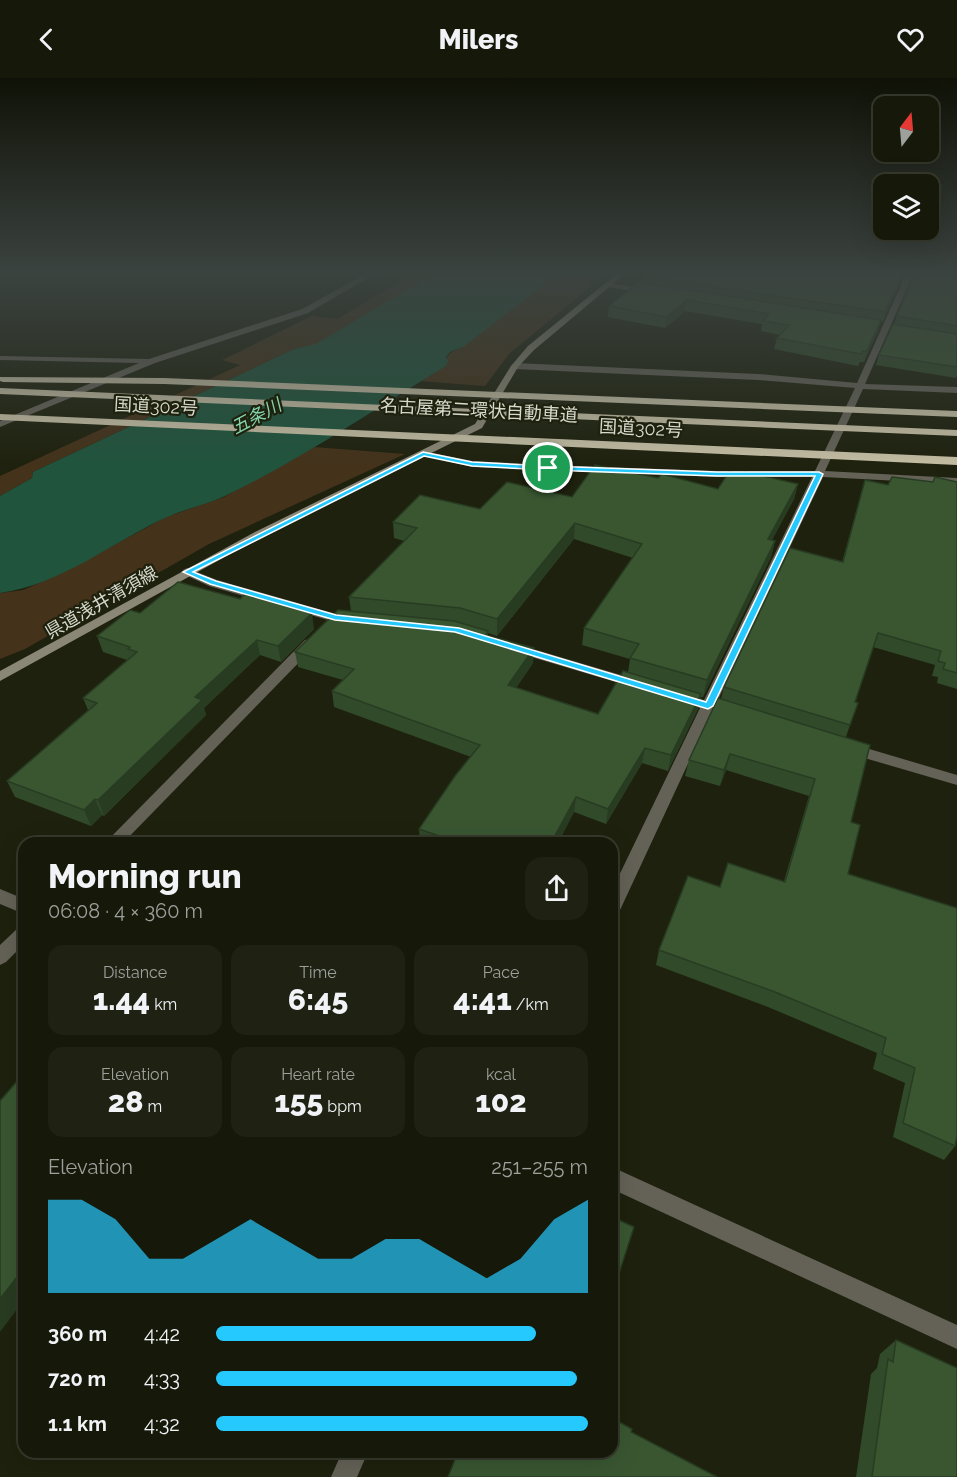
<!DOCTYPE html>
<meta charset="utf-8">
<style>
body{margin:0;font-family:Raleway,"Noto Sans JP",sans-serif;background:#1f2213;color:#f1f3f6;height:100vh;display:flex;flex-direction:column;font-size:22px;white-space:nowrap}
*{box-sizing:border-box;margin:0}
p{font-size:20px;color:#9ea09c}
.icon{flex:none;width:33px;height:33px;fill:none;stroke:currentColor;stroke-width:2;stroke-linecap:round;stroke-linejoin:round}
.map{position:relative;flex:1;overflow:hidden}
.sheet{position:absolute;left:18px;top:759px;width:600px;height:621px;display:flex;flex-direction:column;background:#16190a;border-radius:18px;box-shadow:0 6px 24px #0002,0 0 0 2px #35382b}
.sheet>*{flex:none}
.needle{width:39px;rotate:16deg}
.tools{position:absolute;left:873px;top:18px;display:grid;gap:12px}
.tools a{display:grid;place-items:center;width:66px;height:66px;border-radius:12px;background:#16190a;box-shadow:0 6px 24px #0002,0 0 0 2px #35382b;font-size:30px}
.pin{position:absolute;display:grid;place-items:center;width:51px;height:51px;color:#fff;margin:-26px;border:3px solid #fff;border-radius:50%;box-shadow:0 2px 6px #0007}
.round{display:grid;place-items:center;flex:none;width:63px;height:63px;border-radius:18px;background:#1f2213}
.headline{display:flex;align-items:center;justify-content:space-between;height:102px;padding:0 30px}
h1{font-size:33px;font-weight:800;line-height:45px}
.metrics{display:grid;grid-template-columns:repeat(3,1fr);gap:9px;height:102px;padding:6px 30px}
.metrics div{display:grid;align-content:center;border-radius:15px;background:#1f2213;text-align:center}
.metrics b{font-size:30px;font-weight:800}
.metrics small{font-size:16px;font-weight:400}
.metrics p{font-size:16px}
.chart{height:168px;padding:12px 30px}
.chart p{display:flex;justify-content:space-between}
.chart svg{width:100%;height:108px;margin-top:6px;fill:#26c9fe;opacity:.7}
ul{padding:0 30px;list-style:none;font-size:20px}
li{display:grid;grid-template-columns:96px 72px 1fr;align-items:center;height:45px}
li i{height:15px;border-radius:8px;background:#26c9fe}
header{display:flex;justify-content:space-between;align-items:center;height:78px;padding:0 30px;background:#16190a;font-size:27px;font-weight:800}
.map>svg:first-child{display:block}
.green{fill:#44321a}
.water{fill:#20543d}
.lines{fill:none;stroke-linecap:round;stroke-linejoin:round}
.street{fill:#646157;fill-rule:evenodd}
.secondary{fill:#8b8776;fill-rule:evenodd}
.highway{fill:#c5bea4;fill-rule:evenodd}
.wall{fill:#314a2a;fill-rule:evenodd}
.shaded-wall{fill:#283c22}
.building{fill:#395631;stroke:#283c22;stroke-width:1.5}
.route{fill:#26c9fe;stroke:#fff;stroke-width:1.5;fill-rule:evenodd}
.labels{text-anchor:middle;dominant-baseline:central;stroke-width:4.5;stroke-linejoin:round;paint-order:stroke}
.far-street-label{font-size:18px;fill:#d6d9cb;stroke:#1e210d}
.far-water-label{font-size:18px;font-style:italic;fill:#83d4ab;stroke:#1e210d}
</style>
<header><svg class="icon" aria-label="back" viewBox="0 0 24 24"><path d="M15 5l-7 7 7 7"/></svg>Milers<svg class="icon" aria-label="heart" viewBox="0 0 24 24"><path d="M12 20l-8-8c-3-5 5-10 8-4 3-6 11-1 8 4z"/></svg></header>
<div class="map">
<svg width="957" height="1399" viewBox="0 0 957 1399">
<rect width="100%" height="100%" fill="#1e210d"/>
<!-- green -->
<g class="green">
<polygon points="415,194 437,194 316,267 294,271 33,394 32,400 0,418 0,398 240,287 222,282 312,238 338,241"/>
<path d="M553,194H608L509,276L485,308L420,303L446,288C446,275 451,274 463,269Z"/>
<polygon points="314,369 405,376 209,466 25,571 0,581 0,515 23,512 66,493 166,439 224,419"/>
</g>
<!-- water -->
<path class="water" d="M437,194H553L554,197L540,210L463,269L450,274L446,279L448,283L446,288C373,332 302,381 225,418C206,427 184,431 165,440C111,465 60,507 0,515V418L32,400L33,394L294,271L316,266Z"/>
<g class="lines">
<!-- street -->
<g class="street">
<polygon points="369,194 378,194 308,235 155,285 0,349 0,343 139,285 0,282 0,278 149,281 302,231"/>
<polygon points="907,194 914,194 865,306 957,309 957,315 863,311 825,393 957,400 957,406 823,399 716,626 736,632 738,635 731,640 712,634 621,830 618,835 612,837 612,812 700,630 674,622 672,619 679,615 704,622 812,399 717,399 472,389 418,376 423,373 472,383 548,387 717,393 815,393 855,310 758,302 515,291 511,288 515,285 758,296 857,305"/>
<polygon points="610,205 651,212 655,214 651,216 607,209"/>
<polygon points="187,490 217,502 336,536 355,538 357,541 351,545 335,544 209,508 183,496 183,492"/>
<polygon points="310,561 316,565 315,568 123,765 105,765 305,562"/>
<polygon points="516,566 641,603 643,606 636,610 511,573 510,570 511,567"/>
<polygon points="849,665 957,697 957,707 844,674 842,670"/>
<polygon points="0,811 24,821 24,836 0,826"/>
<polygon points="24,848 24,866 6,884 0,887 0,867 18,850"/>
<polygon points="612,1089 957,1247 957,1271 612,1111"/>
<polygon points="342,1374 368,1374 357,1399 331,1399"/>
</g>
<!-- secondary -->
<polygon class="secondary" points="619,194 627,194 534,272 518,289 482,350 263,458 0,603 0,593 255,454 475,346 511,288 528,268"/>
<!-- highway -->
<g class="highway">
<polygon points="0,299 164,300 957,333 957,339 164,306 3,304 0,303"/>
<polygon points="0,310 957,352 957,358 0,316"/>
<polygon points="0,336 957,379 957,387 0,342"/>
</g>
</g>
<!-- wall -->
<g class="wall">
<polygon points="652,194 904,194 883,244 881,243 878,253 864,284 860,284 858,288 774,271 777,260 780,257 761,253 762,246 685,233 665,250 608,239 609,228 646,205 646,199"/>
<polygon points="957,194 957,297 956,300 876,287 879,277 894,246 897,238"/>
<path d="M743,397L798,406L794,421L772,462L775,463L771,479L703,619H701L698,631L668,693L642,685L606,746L574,734L558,765H420L419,751L471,679L334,629L332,613L343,602L298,589L295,574L351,533L349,519L404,463L394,460L393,444L572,419L658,400L718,411ZM574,461L633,480L584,550L582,567L630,581L628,595L598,636L516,610L533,585L534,570L488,558V555L497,558Z"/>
<polygon points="865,402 888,407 957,404 957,611 937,605 938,599 932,598 935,587 873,569 855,624 850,647 846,659 851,744 848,796 955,1068 944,1082 893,1059 905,1005 873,991 877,975 768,929 656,887 659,872 720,809 784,803 809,718 726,692 720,708 685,698 689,682 721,621 724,609 842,484"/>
<polygon points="140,535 314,551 281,584 260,577 204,630 206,637 104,738 102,737 91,748 15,719 7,703 88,632 83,620 127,582 103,574 97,558"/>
<polygon points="896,1262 957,1399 856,1399 871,1296 877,1290 880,1276"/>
</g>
<!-- shaded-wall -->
<g class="shaded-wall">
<polygon points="903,194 904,194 883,244 885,234"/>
<polygon points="687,222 685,233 665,250 666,239"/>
<polygon points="881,242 878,253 864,284 867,273"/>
<polygon points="798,406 794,421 764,477 768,461"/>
<polygon points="575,445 574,461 497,558 497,541"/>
<polygon points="775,463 771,479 703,619 707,602"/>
<polygon points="312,535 314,551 281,584 278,568"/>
<polygon points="257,562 260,577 204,630 206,637 104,738 98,722 195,619"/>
<polygon points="534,570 533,585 508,622 508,607"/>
<polygon points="701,616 698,631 668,693 671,677"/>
<polygon points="645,670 642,685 606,746 608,731"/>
<polygon points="730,676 726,692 720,708 724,692"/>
<polygon points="576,719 574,734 558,765 551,765"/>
<polygon points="95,721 102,737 91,748 84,732"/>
<polygon points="24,1190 24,1222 0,1254 0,1221"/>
</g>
<!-- building -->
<g class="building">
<polygon points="652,194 903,194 885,234 646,199"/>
<polygon points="915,194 957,194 957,248 897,238"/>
<polygon points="639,204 881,242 867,273 863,273 861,276 777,260 789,247 763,243 769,236 687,222 666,239 609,228"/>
<polygon points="893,246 957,256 957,289 879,277"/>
<polygon points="595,387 658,400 662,396 718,411 729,394 743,397 745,394 798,406 768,461 775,463 707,602 630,580 639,566 584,550 642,466 575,445 497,541 460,530 349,519 417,450 393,444 420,417 480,431 507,404 572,419"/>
<polygon points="892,399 933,404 935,399 957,404 957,595 943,591 945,585 938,583 941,573 878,555 855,624 858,625 850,647 724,609 790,470 843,484 865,402 888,407"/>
<polygon points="178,504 240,521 245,516 312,535 278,568 257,562 195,619 202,622 98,722 95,721 84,732 7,703 97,625 83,620 137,574 128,571 130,569 97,558 130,532 140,535"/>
<polygon points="338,532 454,543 488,553 486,557 534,570 508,607 598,636 623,593 701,616 671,677 645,670 608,731 576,719 551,765 459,765 419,751 455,698 480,667 332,613 354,591 295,574"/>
<polygon points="718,620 870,667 851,744 860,747 848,796 957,830 957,1058 955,1068 903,1045 915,990 882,976 886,960 775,914 659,872 688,798 720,809 728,785 785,804 815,701 730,676 724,692 689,682"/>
<polygon points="24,995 24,1141 22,1143 24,1144 24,1190 0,1221 0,1023"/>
<polygon points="612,1139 634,1149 612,1217"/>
<polygon points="896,1262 957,1290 957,1399 872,1399 888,1281 893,1284"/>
<polygon points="612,1340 632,1351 631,1354 717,1399 448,1399 458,1374 612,1374"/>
</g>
<!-- sky -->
<linearGradient id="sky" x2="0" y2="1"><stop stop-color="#101207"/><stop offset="0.5" stop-color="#3b4340"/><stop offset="1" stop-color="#3b4340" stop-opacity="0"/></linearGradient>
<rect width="957" height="390" fill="url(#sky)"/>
<!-- route -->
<path class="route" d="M423,374L472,384L548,388L717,394H819L823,396L713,628L708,631L455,554L335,542L210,506L183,494ZM424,378L472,388L548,392L717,398H815L706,624L459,550L336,537L216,503L193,494Z"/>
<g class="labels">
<!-- far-street labels -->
<g class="far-street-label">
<text transform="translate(156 328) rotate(3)">国道302号</text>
<text transform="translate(479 332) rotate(3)">名古屋第二環状自動車道</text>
<text transform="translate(641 350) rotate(3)">国道302号</text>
<text transform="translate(101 524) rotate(-30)">県道浅井清須線</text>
</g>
<!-- far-water labels -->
<g class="far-water-label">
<text transform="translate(256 338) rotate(-28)">五条川</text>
</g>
</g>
</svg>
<div class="tools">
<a><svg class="needle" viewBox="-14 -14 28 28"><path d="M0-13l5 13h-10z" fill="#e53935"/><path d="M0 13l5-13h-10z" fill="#9ea09c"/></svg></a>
<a><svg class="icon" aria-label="layers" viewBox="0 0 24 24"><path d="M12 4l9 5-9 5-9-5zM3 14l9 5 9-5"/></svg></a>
</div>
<div class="pin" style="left:548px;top:390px;background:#1e9e55"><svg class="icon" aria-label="arrive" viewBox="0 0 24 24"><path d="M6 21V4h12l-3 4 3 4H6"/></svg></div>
<section class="sheet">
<div class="headline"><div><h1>Morning run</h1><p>06:08 · 4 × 360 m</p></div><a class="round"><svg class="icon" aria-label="share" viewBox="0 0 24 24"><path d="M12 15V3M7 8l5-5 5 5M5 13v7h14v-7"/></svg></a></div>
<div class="metrics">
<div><p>Distance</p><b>1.44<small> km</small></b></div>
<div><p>Time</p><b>6:45</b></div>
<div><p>Pace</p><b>4:41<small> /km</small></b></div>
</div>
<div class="metrics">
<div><p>Elevation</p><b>28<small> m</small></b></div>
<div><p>Heart rate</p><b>155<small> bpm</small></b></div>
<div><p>kcal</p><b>102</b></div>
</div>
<div class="chart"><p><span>Elevation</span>251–255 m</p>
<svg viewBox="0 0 160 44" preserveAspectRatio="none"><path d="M0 44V6L10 6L20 14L30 30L40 30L50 22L60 14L70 22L80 30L90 30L100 22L110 22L120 30L130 38L140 30L150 14L160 6V44z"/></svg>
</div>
<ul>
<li><b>360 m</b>4:42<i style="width:86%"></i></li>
<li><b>720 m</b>4:33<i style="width:97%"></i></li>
<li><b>1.1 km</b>4:32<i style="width:100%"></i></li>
</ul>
</section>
</div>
